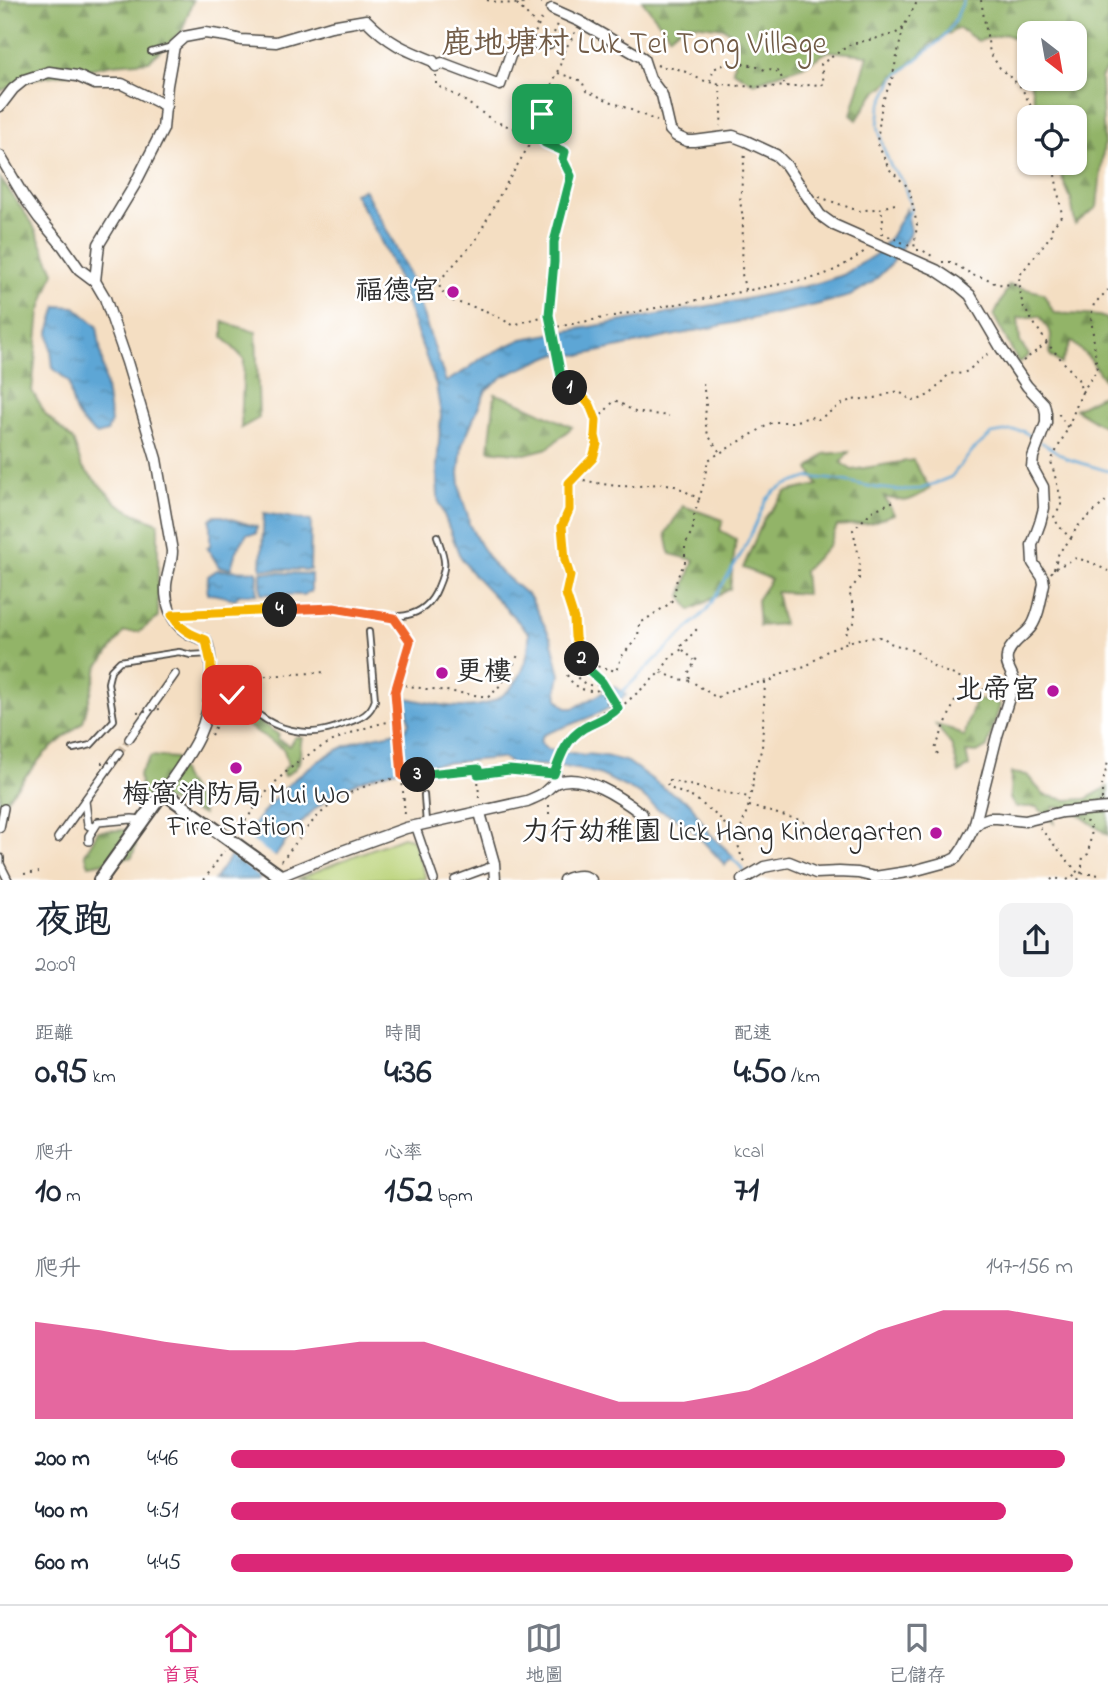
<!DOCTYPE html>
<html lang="zh-TW">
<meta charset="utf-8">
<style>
body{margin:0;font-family:"Indie Flower","LXGW WenKai TC",sans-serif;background:#f2f2f3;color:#1f2937;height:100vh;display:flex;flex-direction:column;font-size:26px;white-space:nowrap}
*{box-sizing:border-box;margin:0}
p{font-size:23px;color:#747a83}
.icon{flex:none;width:38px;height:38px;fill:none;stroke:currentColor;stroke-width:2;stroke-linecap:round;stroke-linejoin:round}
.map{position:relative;height:880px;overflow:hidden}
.drawer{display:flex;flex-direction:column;background:#fff;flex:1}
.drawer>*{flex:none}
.needle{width:46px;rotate:149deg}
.tools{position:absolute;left:1017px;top:21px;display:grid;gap:14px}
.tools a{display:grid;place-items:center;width:70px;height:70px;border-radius:14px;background:#fff;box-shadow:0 2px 5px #0004;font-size:35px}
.pin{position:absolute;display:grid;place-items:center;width:60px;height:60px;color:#fff;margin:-30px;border-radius:14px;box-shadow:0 4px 10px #0006}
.km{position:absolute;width:35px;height:35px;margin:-18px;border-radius:50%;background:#222;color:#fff;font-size:19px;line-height:35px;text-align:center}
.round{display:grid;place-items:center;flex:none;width:74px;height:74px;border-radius:14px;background:#f2f2f3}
.overview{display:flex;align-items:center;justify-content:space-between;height:119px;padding:0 35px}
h1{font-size:38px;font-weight:700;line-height:52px}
.figures{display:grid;grid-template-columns:repeat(3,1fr);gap:10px;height:119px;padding:7px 35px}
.figures div{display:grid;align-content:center}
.figures b{font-size:35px;font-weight:700}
.figures small{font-size:19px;font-weight:400}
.figures p{font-size:19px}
.chart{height:196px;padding:14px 35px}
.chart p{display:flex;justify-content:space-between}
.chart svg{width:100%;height:126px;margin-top:7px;fill:#db2777;opacity:.7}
ul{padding:0 35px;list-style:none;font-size:23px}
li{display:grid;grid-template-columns:112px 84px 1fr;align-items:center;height:52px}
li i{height:18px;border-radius:9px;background:#db2777}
.tab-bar{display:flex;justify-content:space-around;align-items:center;height:98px;border-top:2px solid #e0e1e3;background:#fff;font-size:19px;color:#747a83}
.tab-bar a{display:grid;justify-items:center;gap:4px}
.tab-bar .on{color:#db2777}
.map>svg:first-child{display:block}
.forest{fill:url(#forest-firs);stroke:#5e704a;stroke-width:2}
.garden{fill:#b9d277;stroke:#727e51;stroke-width:2}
.water{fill:url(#water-ripples);stroke:#446880;stroke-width:2}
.pier{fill:#f4dec2}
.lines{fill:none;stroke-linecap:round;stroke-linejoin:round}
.stream{stroke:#5da6d5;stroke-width:2.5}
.pedestrian-tunnel{stroke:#ccbaa4;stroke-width:7;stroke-dasharray:7 3.5;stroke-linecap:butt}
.service-casing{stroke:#494642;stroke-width:8}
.pedestrian-casing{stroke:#494642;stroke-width:10}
.minor-casing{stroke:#494642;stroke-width:13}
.tertiary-casing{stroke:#494642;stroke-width:16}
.path{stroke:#494642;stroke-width:2;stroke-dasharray:2 5;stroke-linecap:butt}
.service{stroke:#fff;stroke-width:4.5}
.pedestrian{stroke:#fff;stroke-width:7}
.minor{stroke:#fff;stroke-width:10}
.tertiary{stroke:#fff;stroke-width:12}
.path-bridge{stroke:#494642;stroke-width:2;stroke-dasharray:2 5;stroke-linecap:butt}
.split-1-casing{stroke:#fff;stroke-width:14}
.split-2-casing{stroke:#fff;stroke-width:14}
.split-3-casing{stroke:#fff;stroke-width:14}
.split-4-casing{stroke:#fff;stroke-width:14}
.split-5-casing{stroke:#fff;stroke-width:14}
.split-1{stroke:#22a559;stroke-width:9}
.split-2{stroke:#f5b400;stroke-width:9}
.split-3{stroke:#22a559;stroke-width:9}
.split-4{stroke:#f0652b;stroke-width:9}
.split-5{stroke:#f5b400;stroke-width:9}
.poi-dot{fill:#b5179e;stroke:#fff;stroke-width:2.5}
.labels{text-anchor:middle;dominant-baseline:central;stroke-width:5;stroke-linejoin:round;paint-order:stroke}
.poi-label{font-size:28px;fill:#2b2b2b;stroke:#fff;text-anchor:end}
.quarter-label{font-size:32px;fill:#715b46;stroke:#fff}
</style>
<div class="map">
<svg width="1108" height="880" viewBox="0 0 1108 880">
<defs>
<pattern id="forest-firs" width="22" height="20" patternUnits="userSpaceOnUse" patternTransform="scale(1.75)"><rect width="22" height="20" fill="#92b468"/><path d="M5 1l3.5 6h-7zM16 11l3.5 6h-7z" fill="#779356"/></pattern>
<pattern id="water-ripples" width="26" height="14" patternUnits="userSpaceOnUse" patternTransform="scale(1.75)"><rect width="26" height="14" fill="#5da6d5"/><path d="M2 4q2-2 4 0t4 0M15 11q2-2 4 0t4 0" fill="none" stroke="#4d87ad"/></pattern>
</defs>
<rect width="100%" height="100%" fill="#fff"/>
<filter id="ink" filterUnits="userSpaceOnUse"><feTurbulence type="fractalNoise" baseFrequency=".0143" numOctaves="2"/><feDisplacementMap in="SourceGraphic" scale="14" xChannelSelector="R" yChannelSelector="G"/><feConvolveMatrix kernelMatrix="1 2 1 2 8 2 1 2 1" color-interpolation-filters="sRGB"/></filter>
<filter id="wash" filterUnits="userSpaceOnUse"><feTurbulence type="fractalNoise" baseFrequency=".00686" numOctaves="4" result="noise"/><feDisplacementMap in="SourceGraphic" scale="28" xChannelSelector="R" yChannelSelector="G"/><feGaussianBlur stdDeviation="1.57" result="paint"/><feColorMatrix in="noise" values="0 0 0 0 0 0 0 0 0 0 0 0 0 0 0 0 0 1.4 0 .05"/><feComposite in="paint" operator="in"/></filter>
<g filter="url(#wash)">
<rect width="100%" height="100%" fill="#f4dec2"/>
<!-- forest -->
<g class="forest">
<polygon points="0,0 193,0 182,31 149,61 113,64 66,74 31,79 0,91"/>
<polygon points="642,0 1108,0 1108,66 1101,78 1104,144 1097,207 1075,224 1071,199 1056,163 1074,163 1074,117 1038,117 1030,81 1031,79 1074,79 1074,33 1029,33 1029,45 1005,34 978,41 959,28 931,44 918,58 872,96 857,120 851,115 868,55 829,51 803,66 784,72 754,83 733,71 737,38 724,28 685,23 670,36"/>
<polygon points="0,178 32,223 54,272 40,312 32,391 46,415 73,440 82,467 117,503 136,514 158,523 158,617 139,632 124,632 98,667 83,722 44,754 0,807"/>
<polygon points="1009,285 1043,293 1054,313 1099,316 1108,319 1108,386 1090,359 1071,341 1061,364 1050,355 1051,334 1040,316 1018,318 1020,342 1029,355 1019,363 994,316"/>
<polygon points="223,322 256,332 259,418 241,428 244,359 223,337"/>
<polygon points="1108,392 1108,422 1103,426 1075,409"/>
<path d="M495,394C522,401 546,416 572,427L548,448L525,454L489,450Z"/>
<path d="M849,452L841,463L852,470L913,460L930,489C909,502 908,503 884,497L894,514L870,523L837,526L829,545L804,571L806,594L776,592L783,624L759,626L757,600L771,579L743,568L764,519L786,492L818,485L809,469L824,454Z"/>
<polygon points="683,506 723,520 720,530 736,539 730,589 691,610 681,596 694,560 670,554 666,533"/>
<polygon points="975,700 993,700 1000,705 987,747 977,753 966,752 969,766 959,773 952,746 936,725 954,730 964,737"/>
<path d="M250,715L279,735L277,738L289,746L295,737H302C297,756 307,765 284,776L282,771L288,765L284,750L244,723Z"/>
<polygon points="151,756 176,758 183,777 202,808 203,815 166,800 148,804 141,792 139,774"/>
<polygon points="1011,773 1027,775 1044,795 1067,800 1086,799 1108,787 1108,835 1069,808 1053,807 1054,823 1037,807 1015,807 1010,798"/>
<polygon points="125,830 136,845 132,857 89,865 85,854 98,831"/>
</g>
<!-- garden -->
<polygon class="garden" points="403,837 411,839 414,843 426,879 297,879 341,861"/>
<!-- water -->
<g class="water">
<path d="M364,189L391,238L410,277L446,382L469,368L483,357L522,339L731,302L815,284L843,275L876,254L891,236L906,209L911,231L905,242L890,265L873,282L850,296L812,306L583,355L560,354L552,355L504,376L486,390L462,445L459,473L461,495L468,516L469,524L480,545L495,567L530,597L551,638L560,675L557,690L558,699L562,704L568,708H574L588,701L614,686L626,695C606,715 569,724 543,735L540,741L544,747L548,749L585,755L586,754L605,756L628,762L668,791L690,803L710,834L733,856L725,865L685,822L657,809L640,794L601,775L587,771L560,766L511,764L505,759L499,758C426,765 353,764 301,823C285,840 273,861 259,879L214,880C255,823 285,770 353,743C370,736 388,735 405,730L409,723L406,698C423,701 442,707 460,707C506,708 530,676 529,633L470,571L459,554L438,499L437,467L441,415L436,385L395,271L378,235L354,193Z"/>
<path d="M57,306L75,307L97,326L111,422L107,432L97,435C75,419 72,408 69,382L53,368L49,332Z"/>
<polygon points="264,513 311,521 310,570 261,569"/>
<polygon points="215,516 222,516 257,527 256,534 247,534 236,551 231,568 219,567 207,547 210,546 210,519"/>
<polygon points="217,570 256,571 258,574 257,594 239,595 235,599 207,593 208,576"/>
<polygon points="261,572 311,574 311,592 308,592 304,595 261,594"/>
</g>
<!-- pier -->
<polygon class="pier" points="242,834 278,859 263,879 228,854"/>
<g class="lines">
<!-- stream -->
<g class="stream">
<polyline points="907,219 911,208 903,181 891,167 883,147 878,125 880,107 894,78 943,38 954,22 964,0"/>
<polyline points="1041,442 1068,459 1108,471"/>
<polyline points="620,694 707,610 743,551 767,499 775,491 786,485 810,477 844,481 877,488 898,490 921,489 951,477 974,449 992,434 1009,431 1023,431 1035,439"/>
<polyline points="731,857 741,867 744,873"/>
</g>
</g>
</g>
<g filter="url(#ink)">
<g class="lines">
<!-- pedestrian-tunnel -->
<polyline class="pedestrian-tunnel" points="119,753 129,739"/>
<!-- service casing -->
<g class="service-casing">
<g id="service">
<polyline points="151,52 173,46"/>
<path d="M174,615C219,613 264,609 308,608C317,608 326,607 335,608C371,611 420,634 438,587C448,564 445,559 437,536"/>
<path d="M211,695C235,690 241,702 259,715C277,729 304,736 326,730C333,729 340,725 347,723C360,718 370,715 375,700L369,632"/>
<polyline points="73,749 91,745 114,720 108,683 111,670 120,661 179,652 191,655 209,654"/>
<polyline points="424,795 426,823"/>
</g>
</g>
<!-- pedestrian casing -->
<g class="pedestrian-casing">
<g id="pedestrian">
<polyline points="129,739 175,674"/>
<polyline points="85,801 88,825 94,828"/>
<polyline points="415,825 434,880"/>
<polyline points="0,828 4,808"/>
<polyline points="58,838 119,753"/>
<polyline points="89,841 89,836 98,822 132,819 143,820"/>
<polyline points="0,858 0,864 8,880"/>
<polyline points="455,880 495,865"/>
</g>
</g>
<!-- minor casing -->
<g class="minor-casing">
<g id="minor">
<path d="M552,9L579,21L643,58L650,79L662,95L670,130L676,136L687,141H694L733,136L746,141L776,155L786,165L820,215L834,225L936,270L957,284L970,295L1001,348L1027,386L1044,404L1046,413V423L1033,457L1032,467L1043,487L1044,508L1040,523L1032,545L1033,563L1043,578L1044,584C1041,597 1039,616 1031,627C1024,636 1008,645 1007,657C1005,666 1013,673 1014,682L997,736L974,827"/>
<polyline points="0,106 13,89 24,80 49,72 77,76 95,84 122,84 166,106"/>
<polyline points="0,156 24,197 39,218 63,246 79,269 95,281"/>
<polyline points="554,784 555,772"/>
<path d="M163,792C189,755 209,731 211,683C211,669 211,654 206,640C199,638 191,636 185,631C171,622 165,601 166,585C167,574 172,563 172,551L156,459L127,362L105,298L95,281L99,244L134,186L163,129L167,85L174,46L184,37L205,33L226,36L241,40L276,42L331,26L366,20C389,43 403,49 433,61L436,66L442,63L500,85L511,53L531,43H549"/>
<polyline points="480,813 494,863 495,880"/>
<path d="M280,876L337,853L406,828L527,801C532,799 537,797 542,794C547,791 550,786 555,783C583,771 621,798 642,814"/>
<path d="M564,880C573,876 583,873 591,880"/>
<polyline points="742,880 764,867 789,862 816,873 839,872 858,873 875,877 913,871 950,861 956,858 963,848 974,827 981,821 989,818 997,818 1025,821 1062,812 1108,808"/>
</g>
</g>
<!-- tertiary casing -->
<g class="tertiary-casing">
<polyline id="tertiary" points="100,880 163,792 273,871 280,876 281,880"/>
</g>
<!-- path -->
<g class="path">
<path d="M487,0C500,3 512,4 526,4L529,0"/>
<polyline points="535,0 542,3"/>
<polyline points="981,0 990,53 1000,68 1021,87 1030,104 1034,117"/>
<polyline points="517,4 538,27 535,33"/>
<polyline points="538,27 543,16"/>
<polyline points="903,29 892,79 882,103 877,142 889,169 909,188 917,225 914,249"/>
<polyline points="575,32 571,40 565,49 560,65 544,105 542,114 544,124 541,138 545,143 565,152 563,160 571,175 554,242 554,262 549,315 557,360 561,376 566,385 582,396 590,405 596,420 595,436 597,444 593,459 569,483 569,510 562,526 565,560 570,576 566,594 574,619 575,637 583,663 602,682 618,708"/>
<polyline points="554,33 559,22"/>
<path d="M657,65C664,68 671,67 678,69C689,72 698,80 709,82C747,89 785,87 824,84L821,64L851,44L895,34L903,28L918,0"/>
<polyline points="558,73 582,81 586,91 657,121"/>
<polyline points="436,75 436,85 459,97 494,121 540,138"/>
<path d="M710,81L714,69C729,60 750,63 765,70C777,67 781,74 785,86"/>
<path d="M719,84C721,99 724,111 720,126"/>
<polyline points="540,139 531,142 498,198 476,240 439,281 440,289 449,300 484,310 513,325 548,315"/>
<polyline points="819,197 859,211 881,208 895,204"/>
<polyline points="882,233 912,247"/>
<polyline points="881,235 883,221 881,208"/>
<polyline points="917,250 922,250 934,257"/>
<polyline points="942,262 951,262 975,276 986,278 996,284 1018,285"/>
<polyline points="745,290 742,274 743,218 740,201 745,153"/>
<path d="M551,328L813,278C834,272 847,264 865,251"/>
<polyline points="1047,343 1024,308 1021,298 1019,276 1052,234 1052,228 1062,215 1053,163"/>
<polyline points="1023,361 1047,343 1078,379 1082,392 1068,427"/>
<polyline points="703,383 706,404 705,421 708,435 719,451"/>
<polyline points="1082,392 1097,370 1091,316 1094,304 1108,290"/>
<polyline points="597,420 615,400 635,412 669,416"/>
<path d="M577,478C597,484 616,487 637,486C650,486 661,481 675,486C683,489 691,495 699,499L703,486L708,460L773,422H793L810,417L819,419L842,404L851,400L875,398L898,391L911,400L916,401L931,394L949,374L956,373L962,374C973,369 979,358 990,353"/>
<polyline points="1071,538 1077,527 1108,499"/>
<polyline points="1054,569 1059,552 1071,539 1058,525 1054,517 1061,506 1061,499 1051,461 1068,428 1056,410"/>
<polyline points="1051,573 1054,569 1076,558 1090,562 1108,571"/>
<polyline points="398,622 410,641 395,692 405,816"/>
<polyline points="848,641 846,630 854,623 855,613 849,591 859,579 859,572 860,561 853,530 872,511 894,501"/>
<polyline points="683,650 694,660"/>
<polyline points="584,663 616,671 622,656 638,637 639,624 669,604 674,598 677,578 685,562 685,546 694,526 694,516 699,499"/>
<polyline points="661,671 670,658 682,649 680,647 697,629"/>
<path d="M573,672C580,682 589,689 601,683"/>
<path d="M567,675C572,686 587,694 598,690"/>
<polyline points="223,679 326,672"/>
<polyline points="690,679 688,674 697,658"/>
<path d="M398,684L426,689H432L488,697C503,685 510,672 518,655"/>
<polyline points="211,735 220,718 223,702"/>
<polyline points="938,754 935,749 955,701"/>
<path d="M555,761C567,729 583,724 610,707L599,689"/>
<path d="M559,762C564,748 571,735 585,727C595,722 606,719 615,712C630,699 646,686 660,672L678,679L691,681L717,698L726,692L746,685L773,680L779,674L805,667L830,649L848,642L862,638L883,637L890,643L915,651L936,668L980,685L986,693H1000"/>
<polyline points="478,775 479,801"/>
<polyline points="669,780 705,789 749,797"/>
<polyline points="403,781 508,770 544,772"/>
<polyline points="667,784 670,788 696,799 721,819 737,841 742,859 747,864"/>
<polyline points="1102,800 1102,786 1108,762"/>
<polyline points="749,806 800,820 811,826"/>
<polyline points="549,814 549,800"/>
<polyline points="1040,828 1078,873 1102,875"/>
<path d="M237,832C248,818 258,802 270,788C303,751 349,729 397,720"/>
<polyline points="737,841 748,807 753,784 753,774 762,748 765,682"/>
<path d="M281,861C297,843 308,823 327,808C367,776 410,776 459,771C488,769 515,766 544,768"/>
<polyline points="24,874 39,872"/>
<polyline points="204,880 224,851"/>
<polyline points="1051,880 1053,878 1064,880"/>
<polyline points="1067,880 1077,873"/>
<polyline points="1078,880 1081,874 1083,857 1088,854 1092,830 1087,822 1080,821"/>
</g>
<!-- service -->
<use href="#service" class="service"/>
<!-- pedestrian -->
<use href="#pedestrian" class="pedestrian"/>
<!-- minor -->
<use href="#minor" class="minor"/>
<!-- tertiary -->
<use href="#tertiary" class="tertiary"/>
<!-- path-bridge -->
<g class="path-bridge">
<polyline points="137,712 160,709"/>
<polyline points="101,763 122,761"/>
</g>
</g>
</g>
<g class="lines" filter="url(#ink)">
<!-- split-1 casing -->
<g class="split-1-casing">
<polyline id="split-1" points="542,114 544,124 541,138 545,143 565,152 563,160 571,176 554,242 554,262 549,315 561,376 566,385 570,388"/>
</g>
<!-- split-2 casing -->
<g class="split-2-casing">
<polyline id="split-2" points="570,388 582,396 590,405 596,420 595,436 597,444 593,458 569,483 569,510 562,526 565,560 570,576 566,594 574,619 575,637 582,659"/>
</g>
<!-- split-3 casing -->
<g class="split-3-casing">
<path id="split-3" d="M418,775L478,769V774L509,770L554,774C561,755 566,739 584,728C596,721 609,718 618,708L602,682L587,668L582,659"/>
</g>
<!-- split-4 casing -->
<g class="split-4-casing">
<polyline id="split-4" points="280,610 334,608 394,618 410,641 395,692 402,776 418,775"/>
</g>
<!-- split-5 casing -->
<g class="split-5-casing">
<path id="split-5" d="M232,695L221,693L210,695L211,664L206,640C190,634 181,630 172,615L280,610"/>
</g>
<!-- split-1 -->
<use href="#split-1" class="split-1"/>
<!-- split-2 -->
<use href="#split-2" class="split-2"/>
<!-- split-3 -->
<use href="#split-3" class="split-3"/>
<!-- split-4 -->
<use href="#split-4" class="split-4"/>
<!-- split-5 -->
<use href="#split-5" class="split-5"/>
</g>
<!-- markers -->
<g class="poi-dot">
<circle cx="453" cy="292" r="7"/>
<circle cx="442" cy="673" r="7"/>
<circle cx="1053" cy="691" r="7"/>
<circle cx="236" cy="768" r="7"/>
<circle cx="936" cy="833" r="7"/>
</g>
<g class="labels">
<!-- poi labels -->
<g class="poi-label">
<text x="439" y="292">福德宮</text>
<text x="456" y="673" text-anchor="start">更樓</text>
<text x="1039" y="691">北帝宮</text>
<text x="236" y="796" text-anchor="middle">梅窩消防局 Mui Wo<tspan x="236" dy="32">Fire Station</tspan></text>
<text x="922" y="833">力行幼稚園 Lick Hang Kindergarten</text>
</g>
<!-- quarter labels -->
<g class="quarter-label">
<text x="634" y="45">鹿地塘村 Luk Tei Tong Village</text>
</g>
</g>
</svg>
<div class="tools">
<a><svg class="needle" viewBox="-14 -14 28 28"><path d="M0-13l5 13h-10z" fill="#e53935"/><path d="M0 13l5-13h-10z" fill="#747a83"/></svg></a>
<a><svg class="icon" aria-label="locate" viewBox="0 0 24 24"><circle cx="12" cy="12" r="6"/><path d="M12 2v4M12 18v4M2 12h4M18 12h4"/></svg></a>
</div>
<div class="pin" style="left:542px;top:114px;background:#1e9e55"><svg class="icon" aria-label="arrive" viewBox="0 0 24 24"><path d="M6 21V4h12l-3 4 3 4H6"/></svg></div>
<div class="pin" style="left:232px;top:695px;background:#d93025"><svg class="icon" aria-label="check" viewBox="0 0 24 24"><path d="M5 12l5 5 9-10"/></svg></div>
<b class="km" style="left:570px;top:388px">1</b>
<b class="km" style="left:582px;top:659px">2</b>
<b class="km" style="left:418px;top:775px">3</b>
<b class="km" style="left:280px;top:610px">4</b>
</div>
<section class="drawer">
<div class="overview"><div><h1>夜跑</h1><p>20:09</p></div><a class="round"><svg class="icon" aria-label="share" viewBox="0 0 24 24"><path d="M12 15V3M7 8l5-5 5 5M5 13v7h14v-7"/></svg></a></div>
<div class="figures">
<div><p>距離</p><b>0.95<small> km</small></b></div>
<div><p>時間</p><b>4:36</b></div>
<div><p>配速</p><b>4:50<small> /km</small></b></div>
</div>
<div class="figures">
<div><p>爬升</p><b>10<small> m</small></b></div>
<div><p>心率</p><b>152<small> bpm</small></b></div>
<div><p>kcal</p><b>71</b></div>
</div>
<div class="chart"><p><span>爬升</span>147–156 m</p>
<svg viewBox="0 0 160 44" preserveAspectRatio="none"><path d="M0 44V10L10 13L20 17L30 20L40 20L50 17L60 17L70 24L80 31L90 38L100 38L110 34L120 24L130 13L140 6L150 6L160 10V44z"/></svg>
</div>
<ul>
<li><b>200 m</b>4:46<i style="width:99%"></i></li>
<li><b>400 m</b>4:51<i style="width:92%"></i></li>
<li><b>600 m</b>4:45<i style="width:100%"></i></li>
</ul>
</section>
<nav class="tab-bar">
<a class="on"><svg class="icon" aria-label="home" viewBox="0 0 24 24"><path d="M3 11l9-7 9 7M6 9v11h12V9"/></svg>首頁</a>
<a><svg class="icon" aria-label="map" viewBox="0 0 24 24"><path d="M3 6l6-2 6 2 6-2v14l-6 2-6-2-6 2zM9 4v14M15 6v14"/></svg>地圖</a>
<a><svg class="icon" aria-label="saved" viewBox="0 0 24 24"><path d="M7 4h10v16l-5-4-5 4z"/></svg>已儲存</a>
</nav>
